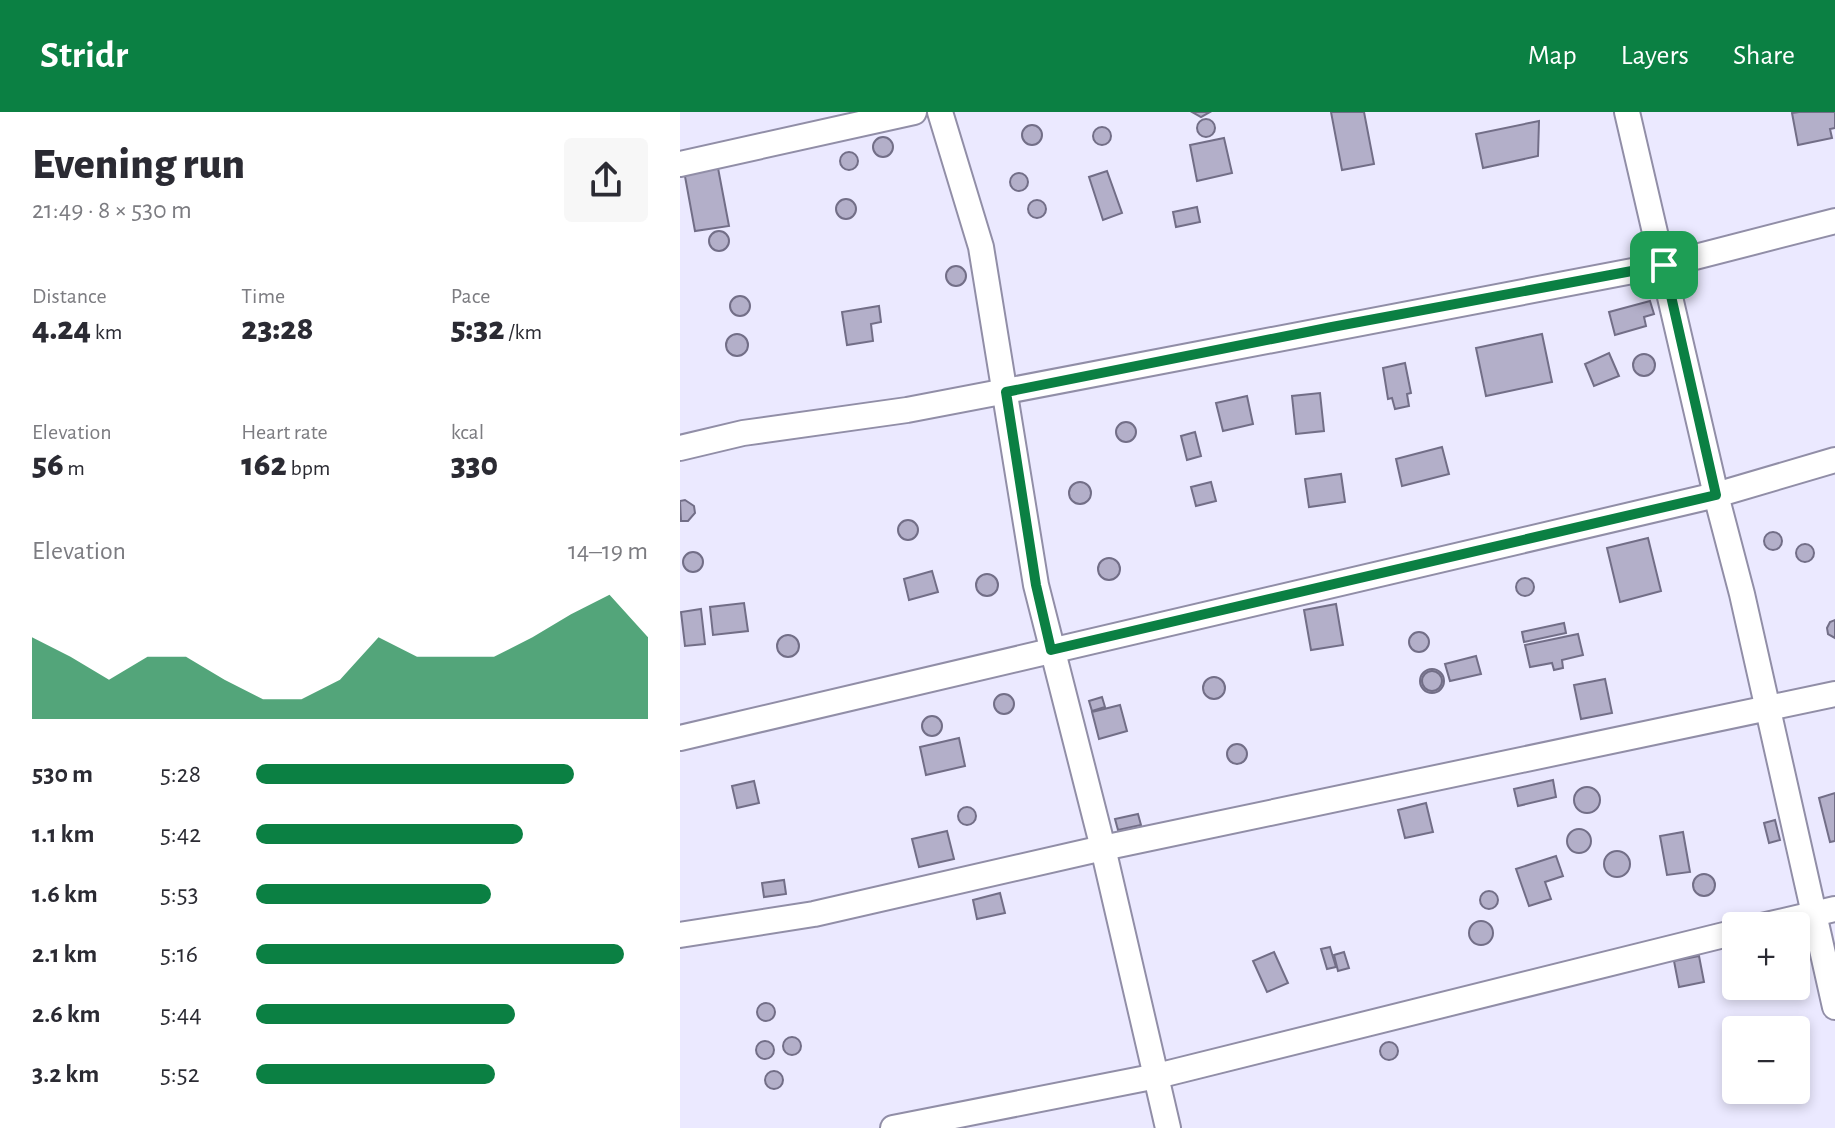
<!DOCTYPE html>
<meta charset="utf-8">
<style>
body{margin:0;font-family:"Alegreya Sans",sans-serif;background:#f7f7f7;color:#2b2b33;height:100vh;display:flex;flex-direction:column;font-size:30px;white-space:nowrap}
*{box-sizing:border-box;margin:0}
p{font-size:26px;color:#7c7c81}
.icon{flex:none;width:44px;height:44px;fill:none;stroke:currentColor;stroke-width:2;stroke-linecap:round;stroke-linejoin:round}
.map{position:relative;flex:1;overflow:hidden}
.drawer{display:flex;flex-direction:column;background:#fff;width:680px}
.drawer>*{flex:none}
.controls{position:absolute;left:1042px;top:800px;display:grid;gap:16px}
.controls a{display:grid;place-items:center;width:88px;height:88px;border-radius:8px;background:#fff;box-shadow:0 4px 12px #0003;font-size:40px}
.pin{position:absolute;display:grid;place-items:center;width:68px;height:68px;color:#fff;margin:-34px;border-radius:16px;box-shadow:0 4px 12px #0006}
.round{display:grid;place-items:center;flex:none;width:84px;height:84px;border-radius:8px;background:#f7f7f7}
.head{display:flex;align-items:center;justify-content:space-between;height:136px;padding:0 32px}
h1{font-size:44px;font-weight:800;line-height:60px}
.metrics{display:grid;grid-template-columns:repeat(3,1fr);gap:12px;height:136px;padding:8px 32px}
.metrics div{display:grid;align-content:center}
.metrics b{font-size:34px;font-weight:800}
.metrics small{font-size:22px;font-weight:400}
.metrics p{font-size:22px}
.chart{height:224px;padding:16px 32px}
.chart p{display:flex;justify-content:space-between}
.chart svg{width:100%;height:144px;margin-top:8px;fill:#0b8043;opacity:.7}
ul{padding:0 32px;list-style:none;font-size:26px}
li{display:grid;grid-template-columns:128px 96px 1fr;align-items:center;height:60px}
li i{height:20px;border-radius:10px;background:#0b8043}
header{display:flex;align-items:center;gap:48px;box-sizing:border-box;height:112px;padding:0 40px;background:#0b8043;color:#fff}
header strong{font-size:38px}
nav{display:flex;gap:44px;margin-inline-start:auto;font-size:28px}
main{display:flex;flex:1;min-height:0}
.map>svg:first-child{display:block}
.building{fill:#b3afc9;stroke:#726e87;stroke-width:2}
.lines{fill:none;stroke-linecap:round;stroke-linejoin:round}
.minor-casing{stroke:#918ea7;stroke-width:28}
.minor{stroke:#fff;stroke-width:24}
.route-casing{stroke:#fff;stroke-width:16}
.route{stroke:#0b8043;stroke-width:10}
</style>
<header>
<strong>Stridr</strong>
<nav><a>Map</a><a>Layers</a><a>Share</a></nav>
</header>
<main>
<section class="drawer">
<div class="head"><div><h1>Evening run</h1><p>21:49 · 8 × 530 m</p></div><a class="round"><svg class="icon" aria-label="share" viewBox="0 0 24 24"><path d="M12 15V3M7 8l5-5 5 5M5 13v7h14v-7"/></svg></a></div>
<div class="metrics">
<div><p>Distance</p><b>4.24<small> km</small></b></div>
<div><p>Time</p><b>23:28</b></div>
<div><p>Pace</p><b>5:32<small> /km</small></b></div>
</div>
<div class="metrics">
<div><p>Elevation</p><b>56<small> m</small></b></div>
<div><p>Heart rate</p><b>162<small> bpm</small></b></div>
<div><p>kcal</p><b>330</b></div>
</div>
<div class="chart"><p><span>Elevation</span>14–19 m</p>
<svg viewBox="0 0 160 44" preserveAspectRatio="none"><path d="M0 44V19L10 25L20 32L30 25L40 25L50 32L60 38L70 38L80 32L90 19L100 25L110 25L120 25L130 19L140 12L150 6L160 19V44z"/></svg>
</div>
<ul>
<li><b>530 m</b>5:28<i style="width:81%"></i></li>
<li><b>1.1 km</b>5:42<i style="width:68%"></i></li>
<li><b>1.6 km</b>5:53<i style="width:60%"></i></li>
<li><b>2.1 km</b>5:16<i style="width:94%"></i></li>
<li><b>2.6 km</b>5:44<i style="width:66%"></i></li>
<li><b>3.2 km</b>5:52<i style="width:61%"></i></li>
</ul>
</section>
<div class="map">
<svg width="1155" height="1016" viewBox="0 0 1155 1016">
<rect width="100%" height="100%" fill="#ebe9ff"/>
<!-- building -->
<g class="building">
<polygon points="512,0 530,0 521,5"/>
<polygon points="651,0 684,0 694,52 662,58"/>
<polygon points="1119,0 1155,0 1155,16 1150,17 1152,26 1118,33 1112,1"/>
<circle cx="526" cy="16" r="9"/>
<polygon points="859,9 858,44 803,56 796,22"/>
<circle cx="352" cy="23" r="10"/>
<circle cx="422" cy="24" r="9"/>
<circle cx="203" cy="35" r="10"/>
<polygon points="544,26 552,61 517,69 510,33"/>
<circle cx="169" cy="49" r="9"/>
<polygon points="38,56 49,114 15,119 4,59"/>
<polygon points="427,59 442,101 423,108 409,65"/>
<circle cx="339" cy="70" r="9"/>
<circle cx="166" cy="97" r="10"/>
<circle cx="357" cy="97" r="9"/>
<polygon points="517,95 520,110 496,115 493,100"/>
<circle cx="39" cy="129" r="10"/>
<circle cx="276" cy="164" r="10"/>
<circle cx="60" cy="194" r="10"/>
<polygon points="970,189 974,202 964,205 966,214 935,223 929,200"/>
<polygon points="199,194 201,210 191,212 193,229 167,233 162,200"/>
<polygon points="862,222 872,270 806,284 796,236"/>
<circle cx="57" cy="233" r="11"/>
<polygon points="929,241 939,264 914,274 905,252"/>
<circle cx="964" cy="253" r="11"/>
<polygon points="725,251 731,281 727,282 729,294 715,297 712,286 708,287 703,256"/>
<polygon points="640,281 644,319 616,322 612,284"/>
<polygon points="567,284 573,312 543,319 536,291"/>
<circle cx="446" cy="320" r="10"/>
<polygon points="515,320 521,344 507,348 501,324"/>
<polygon points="762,335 769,362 722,374 716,347"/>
<polygon points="661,362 665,390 629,395 625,367"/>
<polygon points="531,370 536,389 516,394 511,375"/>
<circle cx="400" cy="381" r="11"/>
<polygon points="5,388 14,394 15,401 8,409 1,409 0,389"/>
<circle cx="228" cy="418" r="10"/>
<circle cx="1093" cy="429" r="9"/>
<polygon points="968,426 981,479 940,490 927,436"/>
<circle cx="1125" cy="441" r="9"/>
<circle cx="13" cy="450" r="10"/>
<circle cx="429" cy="457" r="11"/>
<polygon points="252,459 258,480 229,488 224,467"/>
<circle cx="307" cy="473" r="11"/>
<circle cx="845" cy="475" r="9"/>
<polygon points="64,491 68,519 33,523 30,495"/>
<polygon points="656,492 663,533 631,538 624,498"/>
<polygon points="21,497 25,532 5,534 1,500"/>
<polygon points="1155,508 1155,526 1148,522 1147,516 1150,510"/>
<polygon points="884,511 886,521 844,530 842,520"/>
<circle cx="739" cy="530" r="10"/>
<polygon points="898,522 903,543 882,548 883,556 874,558 872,551 850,555 845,533"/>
<circle cx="108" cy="534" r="11"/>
<polygon points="796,544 801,562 770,569 765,552"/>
<circle cx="752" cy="569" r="12"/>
<circle cx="752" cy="569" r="10"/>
<circle cx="534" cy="576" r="11"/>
<polygon points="925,567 932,601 901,607 894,573"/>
<circle cx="324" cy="592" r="10"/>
<polygon points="422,585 425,595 412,599 409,589"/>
<polygon points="440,593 447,619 419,627 412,600"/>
<circle cx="252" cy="614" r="10"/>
<polygon points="279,626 285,654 246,663 240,635"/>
<circle cx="557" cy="642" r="10"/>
<polygon points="873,668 876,685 838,694 834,677"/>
<polygon points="74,669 79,691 57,696 52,674"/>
<circle cx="907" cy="688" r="13"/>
<polygon points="1155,681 1155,729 1150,730 1139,686"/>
<polygon points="746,691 753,720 725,726 718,698"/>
<circle cx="287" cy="704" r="9"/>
<polygon points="458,702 461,713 438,718 435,707"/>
<polygon points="1095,708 1100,728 1089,731 1084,711"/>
<circle cx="899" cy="729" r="12"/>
<polygon points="267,719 274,747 239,755 232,727"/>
<polygon points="1003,720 1010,760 987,763 980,724"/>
<circle cx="937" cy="752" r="13"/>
<polygon points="876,744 883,764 865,770 871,787 849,794 836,757"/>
<circle cx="1024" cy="773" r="11"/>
<polygon points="104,768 106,782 84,785 82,771"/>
<circle cx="809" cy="788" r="9"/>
<polygon points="320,781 325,801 297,807 293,788"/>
<circle cx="801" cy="821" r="12"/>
<polygon points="650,835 656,855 647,857 641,837"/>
<polygon points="594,840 608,871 587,880 573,849"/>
<polygon points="664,840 669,856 658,859 654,843"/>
<polygon points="1019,844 1024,870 999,875 994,849"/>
<circle cx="86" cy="900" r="9"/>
<circle cx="112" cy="934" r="9"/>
<circle cx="85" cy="938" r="9"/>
<circle cx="709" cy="939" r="9"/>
<circle cx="94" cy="968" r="9"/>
</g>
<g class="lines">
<!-- minor casing -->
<g class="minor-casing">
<g id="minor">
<polyline points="260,0 301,135 356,473 423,736 488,1016"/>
<polyline points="947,0 1036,383 1062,482 1155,895"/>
<polyline points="0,52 234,0"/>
<polyline points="0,336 63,321 227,298 984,153 1155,109"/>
<polyline points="0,626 1036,383 1155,348"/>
<polyline points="1082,814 1155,797"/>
<polyline points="0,823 134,802 423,736 1155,582"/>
<polyline points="213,1016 477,964 1056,820"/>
</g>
</g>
<!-- minor -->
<use href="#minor" class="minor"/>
</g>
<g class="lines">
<!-- route casing -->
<g class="route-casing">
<polygon id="route" points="984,153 1036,383 371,538 356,473 326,280 652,215"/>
</g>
<!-- route -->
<use href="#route" class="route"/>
</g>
</svg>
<div class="controls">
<a>+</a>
<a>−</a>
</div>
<div class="pin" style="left:984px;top:153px;background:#1e9e55"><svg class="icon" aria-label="arrive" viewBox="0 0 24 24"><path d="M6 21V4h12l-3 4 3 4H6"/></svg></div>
</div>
</main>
